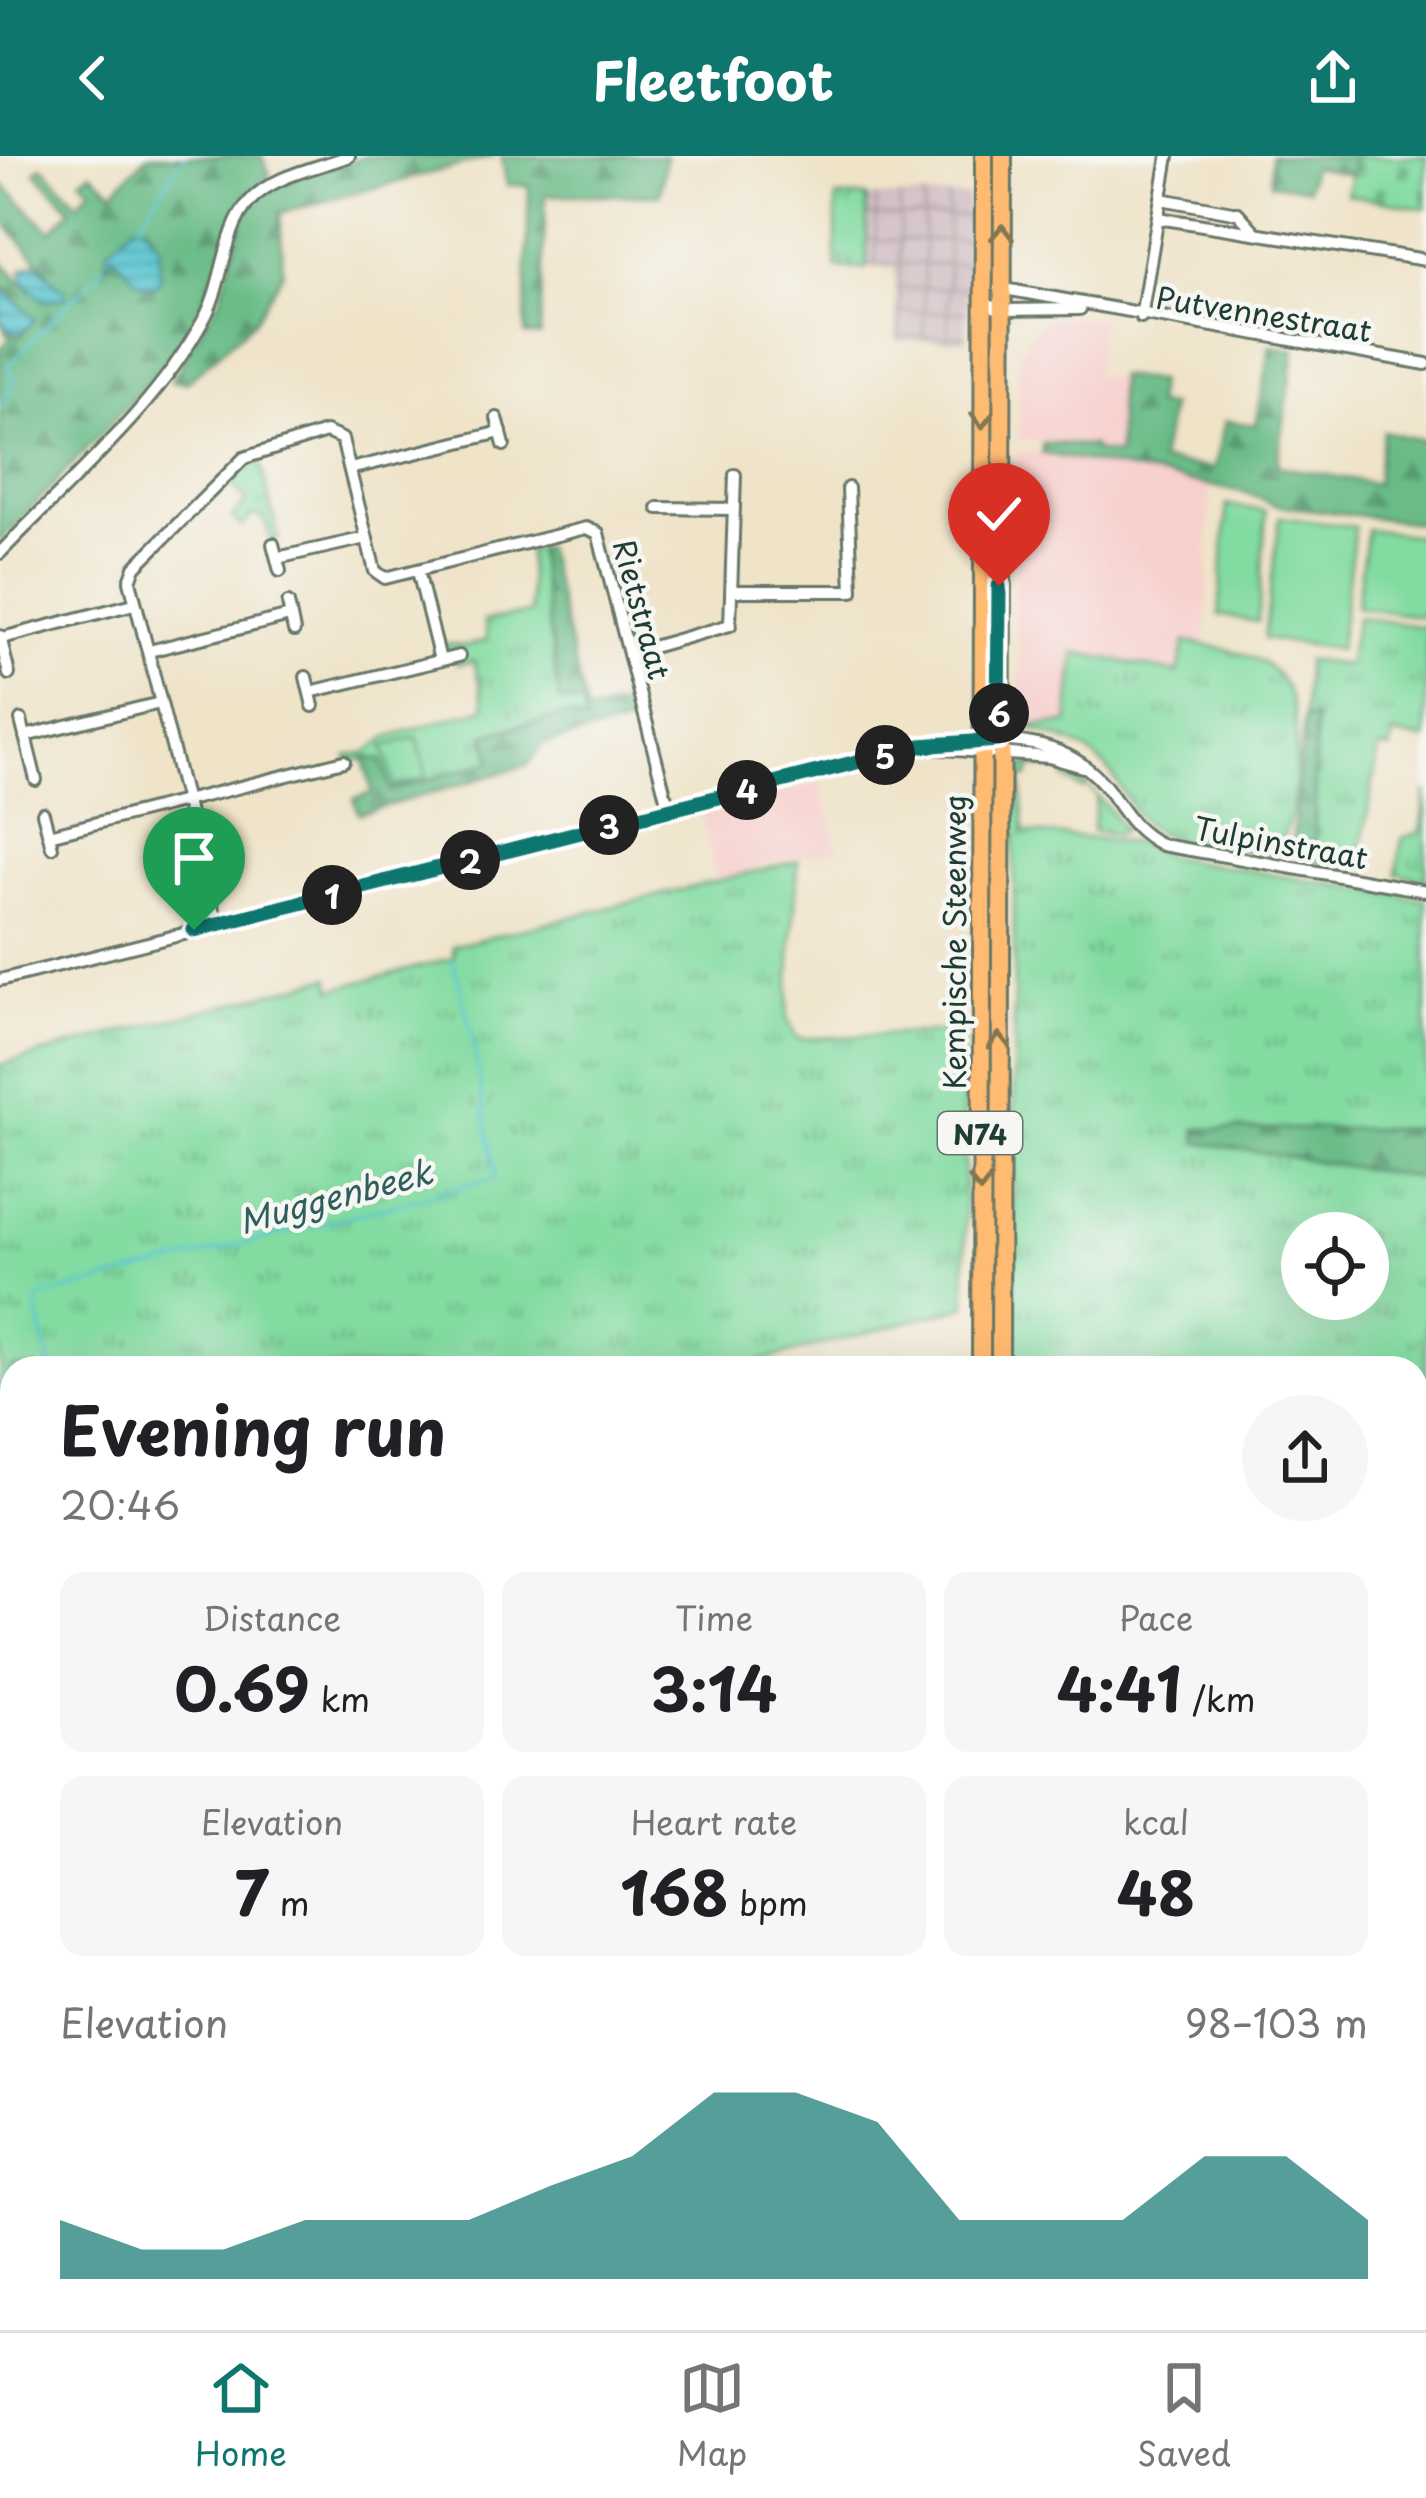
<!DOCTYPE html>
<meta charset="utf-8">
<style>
body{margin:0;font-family:"Playpen Sans",sans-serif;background:#f6f6f6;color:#202124;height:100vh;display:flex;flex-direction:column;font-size:45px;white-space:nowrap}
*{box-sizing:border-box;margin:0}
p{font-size:39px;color:#757577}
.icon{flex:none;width:66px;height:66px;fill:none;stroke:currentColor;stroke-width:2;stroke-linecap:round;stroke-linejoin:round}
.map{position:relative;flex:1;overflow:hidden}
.drawer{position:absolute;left:0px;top:1200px;width:1428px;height:975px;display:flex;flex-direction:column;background:#fff;border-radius:36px 36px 0 0;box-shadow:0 12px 48px #0002}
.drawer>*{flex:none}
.tools{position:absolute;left:1281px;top:1056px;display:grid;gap:24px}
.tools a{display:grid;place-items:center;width:108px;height:108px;border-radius:50%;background:#fff;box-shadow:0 12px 48px #0002;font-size:60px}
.pin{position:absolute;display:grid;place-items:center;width:102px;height:102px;color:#fff;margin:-123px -51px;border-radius:50% 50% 50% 0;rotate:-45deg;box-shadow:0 0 12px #0007}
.pin .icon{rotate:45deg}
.km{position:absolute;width:60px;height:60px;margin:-30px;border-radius:50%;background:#222;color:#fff;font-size:33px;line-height:60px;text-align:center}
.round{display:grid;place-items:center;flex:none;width:126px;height:126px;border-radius:63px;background:#f6f6f6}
.overview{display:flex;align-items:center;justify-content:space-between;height:204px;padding:0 60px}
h1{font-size:66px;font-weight:700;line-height:90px}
.metrics{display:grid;grid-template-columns:repeat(3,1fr);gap:18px;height:204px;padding:12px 60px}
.metrics div{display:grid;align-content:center;border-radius:24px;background:#f6f6f6;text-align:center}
.metrics b{font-size:60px;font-weight:700}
.metrics small{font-size:33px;font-weight:400}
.metrics p{font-size:33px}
.chart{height:336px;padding:24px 60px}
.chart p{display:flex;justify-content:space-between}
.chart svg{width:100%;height:216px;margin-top:12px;fill:#0f766e;opacity:.7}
header{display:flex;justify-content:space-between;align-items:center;height:156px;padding:0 60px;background:#0f766e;color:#fff;font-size:54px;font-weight:700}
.tabs{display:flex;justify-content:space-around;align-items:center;height:168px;border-top:3px solid #e0e0e0;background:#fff;font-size:33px;color:#757577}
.tabs a{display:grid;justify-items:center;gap:6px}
.tabs .active{color:#0f766e}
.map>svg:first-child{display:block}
.built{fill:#f7d0cd}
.industrial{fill:url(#industrial-grid)}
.grass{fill:url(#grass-tufts);stroke:#508c6a;stroke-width:3;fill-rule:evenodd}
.forest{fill:url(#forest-firs);stroke:#447c5e;stroke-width:3}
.cemetery{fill:url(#cemetery-stones);stroke:#508c6a;stroke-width:3}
.garden{fill:#82dba1;stroke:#508c6a;stroke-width:3}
.water{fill:url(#water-rules);stroke:#3c8283;stroke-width:3}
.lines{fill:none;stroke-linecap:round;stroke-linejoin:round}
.stream{stroke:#59c6d2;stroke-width:3}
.street-casing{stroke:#687768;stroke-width:16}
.primary-casing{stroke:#687768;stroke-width:22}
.street{stroke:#fff;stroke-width:10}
.primary{stroke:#ffbb71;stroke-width:16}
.rail-casing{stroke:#1f3d34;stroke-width:8}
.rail{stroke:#f6f6f2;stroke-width:3;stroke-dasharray:9;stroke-linecap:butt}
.primary-bridge-casing{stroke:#687768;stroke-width:22;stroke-linecap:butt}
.primary-bridge{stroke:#ffbb71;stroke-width:16}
.oneway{stroke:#84764f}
.route-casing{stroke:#fff;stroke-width:24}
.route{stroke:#0f766e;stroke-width:15}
.labels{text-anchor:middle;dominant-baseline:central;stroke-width:9;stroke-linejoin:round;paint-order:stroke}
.shield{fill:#f6f6f2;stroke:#60746d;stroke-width:3}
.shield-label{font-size:27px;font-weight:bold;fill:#1f3d34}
.street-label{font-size:30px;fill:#1f3d34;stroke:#f6f6f2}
.water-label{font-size:33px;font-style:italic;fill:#2e5f5c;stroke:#f6f6f2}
</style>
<header><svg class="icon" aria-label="back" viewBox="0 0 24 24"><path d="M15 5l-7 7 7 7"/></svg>Fleetfoot<svg class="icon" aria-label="share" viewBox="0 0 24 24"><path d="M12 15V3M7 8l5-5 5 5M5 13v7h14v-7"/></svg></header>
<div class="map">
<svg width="1426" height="2174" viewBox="0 0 1426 2174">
<defs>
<pattern id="industrial-grid" width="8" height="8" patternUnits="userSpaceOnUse" patternTransform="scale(3)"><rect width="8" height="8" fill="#d2bec3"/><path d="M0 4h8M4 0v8" fill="none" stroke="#aa9c9f"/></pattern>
<pattern id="grass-tufts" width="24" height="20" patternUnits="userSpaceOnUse" patternTransform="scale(3)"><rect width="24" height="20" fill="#82dba1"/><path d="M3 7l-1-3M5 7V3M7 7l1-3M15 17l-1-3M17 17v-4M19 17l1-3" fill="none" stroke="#6ab384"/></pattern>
<pattern id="forest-firs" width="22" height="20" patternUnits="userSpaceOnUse" patternTransform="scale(3)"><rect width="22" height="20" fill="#69bb87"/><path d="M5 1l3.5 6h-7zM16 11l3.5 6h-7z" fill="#56996f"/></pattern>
<pattern id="cemetery-stones" width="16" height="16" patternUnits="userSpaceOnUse" patternTransform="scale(3)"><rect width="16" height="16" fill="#82dba1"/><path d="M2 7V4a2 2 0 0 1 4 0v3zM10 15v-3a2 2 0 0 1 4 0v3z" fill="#6ab384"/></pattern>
<pattern id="water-rules" width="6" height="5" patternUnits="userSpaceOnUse" patternTransform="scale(3)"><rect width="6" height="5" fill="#59c6d2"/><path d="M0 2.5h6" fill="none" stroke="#49a2ab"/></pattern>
</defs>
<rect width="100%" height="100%" fill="#f6f6f2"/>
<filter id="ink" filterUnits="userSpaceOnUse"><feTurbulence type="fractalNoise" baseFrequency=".00833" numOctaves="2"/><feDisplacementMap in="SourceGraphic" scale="24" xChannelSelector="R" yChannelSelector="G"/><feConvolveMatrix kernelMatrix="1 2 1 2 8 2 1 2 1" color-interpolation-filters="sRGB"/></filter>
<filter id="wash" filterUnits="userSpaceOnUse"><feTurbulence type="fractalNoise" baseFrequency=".004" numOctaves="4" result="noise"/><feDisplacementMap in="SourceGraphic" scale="48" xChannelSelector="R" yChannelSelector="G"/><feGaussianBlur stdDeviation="2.7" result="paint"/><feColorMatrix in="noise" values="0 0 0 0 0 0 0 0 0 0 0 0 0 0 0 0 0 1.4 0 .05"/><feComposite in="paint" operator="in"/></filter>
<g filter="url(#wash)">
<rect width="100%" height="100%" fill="#efe3c8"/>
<!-- built -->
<g class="built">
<polygon points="1044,161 1100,161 1096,220 1118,220 1118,299 1092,295 1092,290 1018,284 1018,197"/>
<polygon points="1017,294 1210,330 1206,489 1185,486 1179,517 1068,567 1024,570 1019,565 1020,499 1013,464"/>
<polygon points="820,625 839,694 758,708 759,716 717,726 700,656"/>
</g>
<!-- industrial -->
<g class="industrial">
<polygon points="968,40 967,185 896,185 895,112 867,112 867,41"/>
<polygon points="1426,1775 1426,2174 1040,2174 1039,2163 1416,2163 1416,1782"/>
</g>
<!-- grass -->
<g class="grass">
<rect x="836" y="41" width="31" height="71"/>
<polygon points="260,306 279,383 271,385 265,364 253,358 242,371 232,361 247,345 231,327 248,309"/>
<polygon points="537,392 560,545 583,547 586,567 529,566 485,579 492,605 390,636 370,601 348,606 347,600 367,596 389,580 485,552 474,505 457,508 463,495 447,496 441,487 466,490 487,484 484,465 530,457 528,395"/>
<polygon points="1357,461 1426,471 1426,584 1393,579 1390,594 1379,592 1358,712 1315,706 1315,562 1304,562 1306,504 1347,509"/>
<path d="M1185,486C1276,499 1299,514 1296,610C1295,644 1292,671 1272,700C1236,693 1187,694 1155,675C1132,662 1126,637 1111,617C1087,587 1055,582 1024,570L1068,567L1075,496L1178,517Z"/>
<path d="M1030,607C1077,611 1098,638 1124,674L1115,679L1092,675L1097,640L1087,630L1082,633L1065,623L1066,616L1032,610L1028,621H1021L1025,676L1137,687L1168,701L1426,744V973L1197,974L1198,986L1426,1023V1601L1416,1599V1212H1014V638L1018,615ZM1302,1077H1368V1143H1302Z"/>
<polygon points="1426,635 1426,723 1397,718 1402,682 1421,676"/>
<polygon points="798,705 787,862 797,883 963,875 966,1150 736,1212 12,1212 12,1425 0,1430 0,909 330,821 333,833 453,802 453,790"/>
</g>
<!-- forest -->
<g class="forest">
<path d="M147,0H262L270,19C215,66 222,134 180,192L0,386V193L10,183L0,164L18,182L35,164L0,127V104L31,135L48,116L0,62V26L51,75L71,53L35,16L42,10L78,47L91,33L81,23L91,16L113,35Z"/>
<polygon points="367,0 495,0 280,57 283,115 277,127 254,165 187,226 171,225 220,142 243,63 258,39 286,23"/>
<polygon points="501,0 666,0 660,39 546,39 540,180 525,179 529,29 507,29"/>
<polygon points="1271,0 1355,0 1351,19 1312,11 1307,32 1271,27"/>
<polygon points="1271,190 1295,194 1277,310 1376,328 1383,275 1426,285 1426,368 1275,349 1244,336 1042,297 1043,287 1093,290 1093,295 1118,299 1118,220 1158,225 1155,249 1170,250 1160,305 1214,313 1225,265 1256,269"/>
<polygon points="545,391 587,557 629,548 634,567 543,588 528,609 359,658 354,643 372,637 364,602 382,604 391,635 492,605 485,579 565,559 585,566 583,547 560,545 537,392"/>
<polygon points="1304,562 1315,562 1315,706 1304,705 1293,680"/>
<polygon points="1197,973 1426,973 1426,1023 1197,986"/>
<polygon points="355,2163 483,2163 488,2174 350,2174"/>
</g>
<!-- cemetery -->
<polygon class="cemetery" points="1355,0 1426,0 1426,53 1347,38"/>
<!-- garden -->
<g class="garden">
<polygon points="1227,349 1266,355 1258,466 1219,459"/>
<polygon points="1280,361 1355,371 1339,493 1264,483"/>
<polygon points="1367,373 1426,381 1424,461 1356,451"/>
<polygon points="417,581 427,622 394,630 384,590"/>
</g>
<!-- water -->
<g class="water">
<polygon points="135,68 145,70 159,89 160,124 153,132 136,124 113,98 103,117 109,92"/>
<polygon points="36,107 66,137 66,142 44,145 24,126 22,113"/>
<polygon points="0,130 35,164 23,176 12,177 0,164"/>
</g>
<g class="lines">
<!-- stream -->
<g class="stream">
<polyline points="139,67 185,0"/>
<polyline points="0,251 15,224 7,211 104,111"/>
<polyline points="51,1212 36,1149 41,1141 496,1022 471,874 453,804"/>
<polyline points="1416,1758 1426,1750"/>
<polyline points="349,2174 350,2163"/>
</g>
</g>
</g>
<g filter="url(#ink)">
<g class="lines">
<!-- street casing -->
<g class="street-casing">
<g id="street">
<polyline points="1161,43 1238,57 1256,77"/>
<polyline points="1158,62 1426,104"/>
<polyline points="999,132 1426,208"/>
<polyline points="983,147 1002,154 1080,153"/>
<polyline points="1141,161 1168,0"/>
<polyline points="497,262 504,289"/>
<polyline points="350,313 501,276"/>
<polyline points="658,352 733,353"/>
<polyline points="273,388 280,415"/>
<path d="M0,397C70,324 155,253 204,163C224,128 223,74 250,45C273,19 318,12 349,0"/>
<polyline points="277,402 366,382"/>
<polyline points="418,415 440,504"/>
<polyline points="733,435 852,435 848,332"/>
<polyline points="288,447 294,475"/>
<polyline points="0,480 9,518"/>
<polyline points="2,482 134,448"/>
<polyline points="149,495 290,460"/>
<polyline points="631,497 730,469 735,319"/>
<polyline points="306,521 313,550"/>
<polyline points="310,536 459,500"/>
<polyline points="21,564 36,624"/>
<polyline points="25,580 160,547"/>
<polyline points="930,592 1049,601 1083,611"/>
<polyline points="43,657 52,691"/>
<polyline points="49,679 344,605"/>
<polyline points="217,768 130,425 135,411 244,302 326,276 342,283 375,415 385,422 586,372 598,377 669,654"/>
<path d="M0,824L957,584C1017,583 1072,584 1110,636C1126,659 1136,676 1162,689L1426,735"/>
<polyline points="819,1210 819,1212"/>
<polyline points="0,1555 12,1551"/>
<polyline points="1416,1693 1426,1694"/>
<polyline points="0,1942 12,1933"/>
<polyline points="0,2014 12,2043"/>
<polyline points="125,2163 135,2174"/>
<polyline points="989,2163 1004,2167 1020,2163"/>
<polyline points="1033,2163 1034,2174"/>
<polyline points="625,2174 626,2163"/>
<polyline points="735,2174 750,2163"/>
</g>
</g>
<!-- primary casing -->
<g class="primary-casing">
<g id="primary">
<polyline points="981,1212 984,0"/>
<polyline points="1000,1212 1003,0"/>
</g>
</g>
<!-- street -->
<use href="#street" class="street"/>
<!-- primary -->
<use href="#primary" class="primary"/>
<!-- rail casing -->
<g class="rail-casing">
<g id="rail">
<polyline points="1416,1774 1426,1767"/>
<polyline points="864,2174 879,2163"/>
</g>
</g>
<!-- rail -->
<use href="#rail" class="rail"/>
<!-- primary-bridge casing -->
<g class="primary-bridge-casing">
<polyline id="primary-bridge" points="1010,2163 1010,2174"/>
</g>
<!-- primary-bridge -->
<use href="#primary-bridge" class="primary-bridge"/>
</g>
<!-- one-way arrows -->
<defs><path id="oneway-chevron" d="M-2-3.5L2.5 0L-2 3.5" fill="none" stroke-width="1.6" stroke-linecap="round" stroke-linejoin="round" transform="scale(3)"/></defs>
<g class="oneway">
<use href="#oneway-chevron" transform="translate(1002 77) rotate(-89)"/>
<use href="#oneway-chevron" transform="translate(982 264) rotate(90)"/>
<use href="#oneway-chevron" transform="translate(999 885) rotate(-90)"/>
<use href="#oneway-chevron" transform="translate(980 1028) rotate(90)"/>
</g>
</g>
<g class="lines" filter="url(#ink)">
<!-- route casing -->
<g class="route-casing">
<polyline id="route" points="194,774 920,590 998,584 999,430"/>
</g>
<!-- route -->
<use href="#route" class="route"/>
</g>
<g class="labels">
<!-- shield labels -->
<rect class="shield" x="938" y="956" width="84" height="42" rx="9"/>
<g class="shield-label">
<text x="980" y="977">N74</text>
</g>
<!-- street labels -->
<g class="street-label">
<text transform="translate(1264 157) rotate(9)">Putvennestraat</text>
<text transform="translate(643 453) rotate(75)">Rietstraat</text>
<text transform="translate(1281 686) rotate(10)">Tulpinstraat</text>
<text transform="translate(953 786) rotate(-90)">Kempische Steenweg</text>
</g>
<!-- water labels -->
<g class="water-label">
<text transform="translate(335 1039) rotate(-15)">Muggenbeek</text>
</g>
</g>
</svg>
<div class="tools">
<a><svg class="icon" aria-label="locate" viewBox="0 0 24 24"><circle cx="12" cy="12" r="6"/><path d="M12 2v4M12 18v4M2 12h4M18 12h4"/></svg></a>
</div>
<div class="pin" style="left:194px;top:774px;background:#1e9e55"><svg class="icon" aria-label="arrive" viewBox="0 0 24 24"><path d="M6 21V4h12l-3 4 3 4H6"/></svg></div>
<div class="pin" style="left:999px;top:430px;background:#d93025"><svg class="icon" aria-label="check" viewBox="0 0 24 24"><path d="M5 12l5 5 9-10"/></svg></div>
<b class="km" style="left:332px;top:739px">1</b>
<b class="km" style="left:470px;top:704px">2</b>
<b class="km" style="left:609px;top:669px">3</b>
<b class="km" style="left:747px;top:634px">4</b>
<b class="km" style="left:885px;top:599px">5</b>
<b class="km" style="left:999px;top:557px">6</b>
<section class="drawer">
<div class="overview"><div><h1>Evening run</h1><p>20:46</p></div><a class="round"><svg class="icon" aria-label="share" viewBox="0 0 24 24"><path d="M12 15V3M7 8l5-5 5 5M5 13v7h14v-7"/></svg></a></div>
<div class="metrics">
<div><p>Distance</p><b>0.69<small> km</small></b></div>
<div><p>Time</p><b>3:14</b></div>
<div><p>Pace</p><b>4:41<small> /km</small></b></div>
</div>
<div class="metrics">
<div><p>Elevation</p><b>7<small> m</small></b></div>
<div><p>Heart rate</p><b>168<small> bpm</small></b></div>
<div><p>kcal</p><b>48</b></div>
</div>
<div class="chart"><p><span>Elevation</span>98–103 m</p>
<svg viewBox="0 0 160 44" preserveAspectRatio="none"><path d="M0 44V32L10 38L20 38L30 32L40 32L50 32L60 25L70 19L80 6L90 6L100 12L110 32L120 32L130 32L140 19L150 19L160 32V44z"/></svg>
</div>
</section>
</div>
<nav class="tabs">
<a class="active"><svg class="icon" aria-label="home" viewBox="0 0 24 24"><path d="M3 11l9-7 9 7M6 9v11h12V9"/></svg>Home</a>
<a><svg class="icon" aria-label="map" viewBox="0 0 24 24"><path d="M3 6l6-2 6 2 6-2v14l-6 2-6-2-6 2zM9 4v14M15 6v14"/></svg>Map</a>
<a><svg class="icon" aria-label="saved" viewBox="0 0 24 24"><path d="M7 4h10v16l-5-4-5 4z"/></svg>Saved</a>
</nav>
